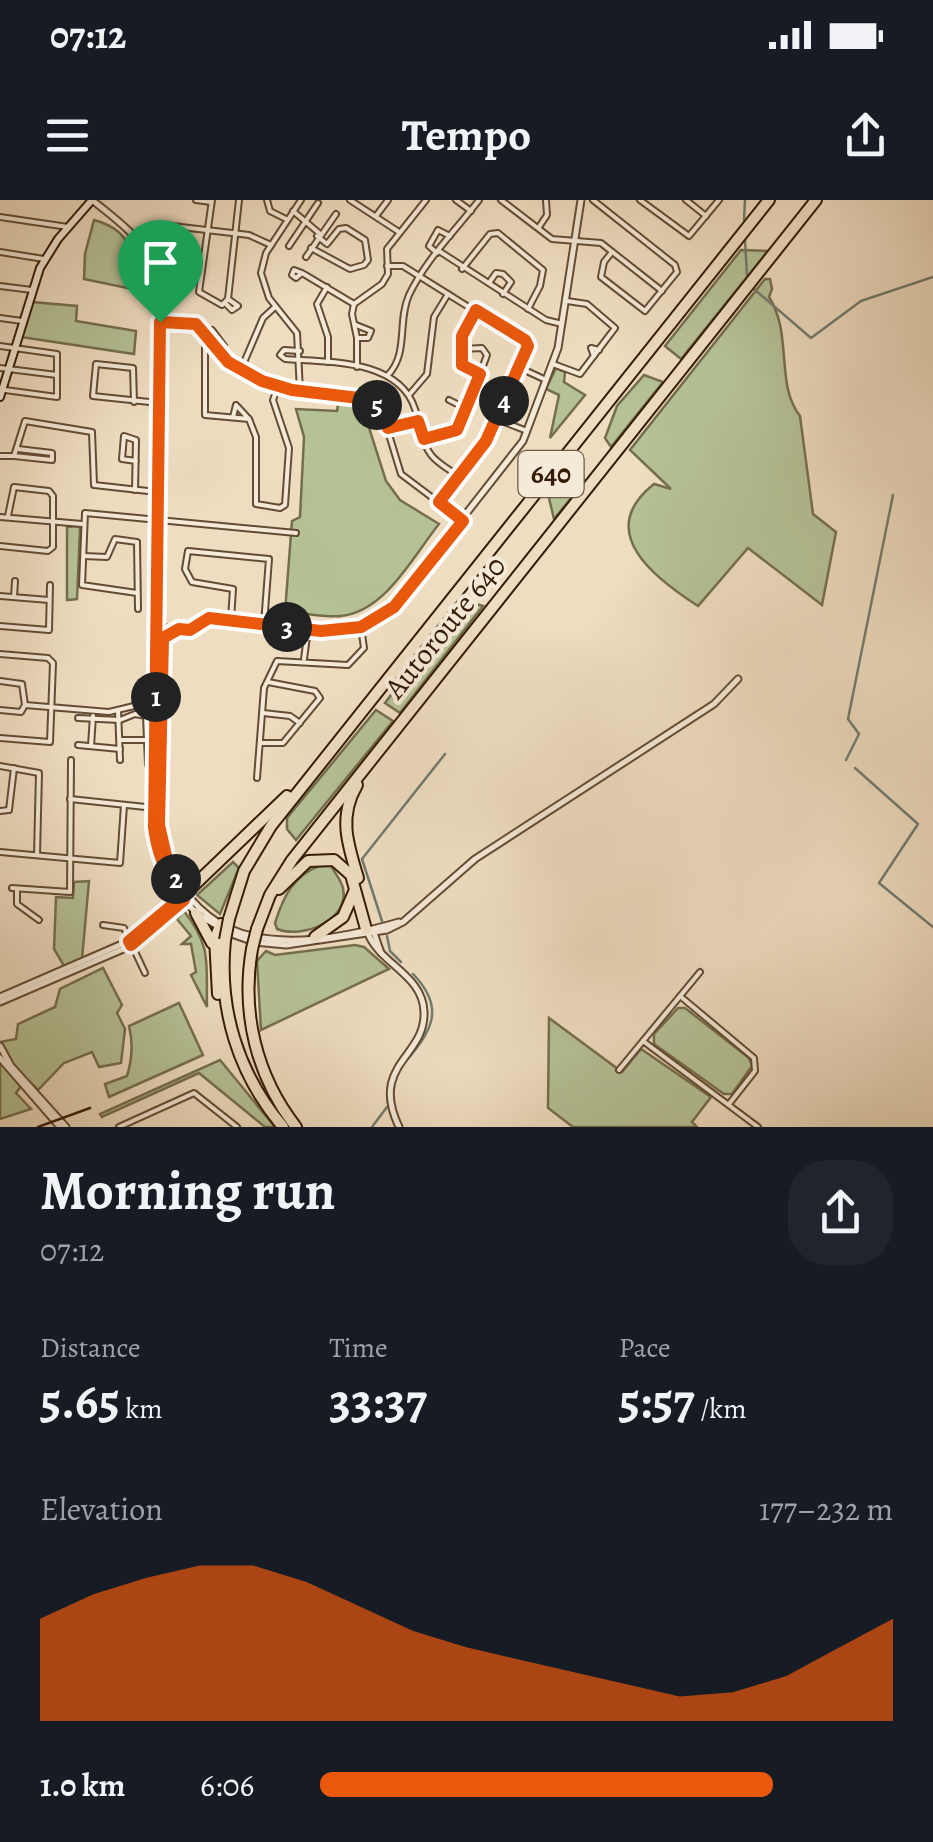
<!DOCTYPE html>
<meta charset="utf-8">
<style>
body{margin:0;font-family:Alegreya,serif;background:#20242c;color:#f1f3f6;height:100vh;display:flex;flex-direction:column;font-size:38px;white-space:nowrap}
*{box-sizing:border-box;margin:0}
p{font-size:32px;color:#9ea1a6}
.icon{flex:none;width:55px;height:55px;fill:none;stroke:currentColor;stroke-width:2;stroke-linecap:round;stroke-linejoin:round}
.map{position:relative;height:927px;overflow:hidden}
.side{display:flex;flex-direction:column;background:#171b24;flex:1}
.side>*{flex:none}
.pin{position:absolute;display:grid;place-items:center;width:85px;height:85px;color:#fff;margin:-102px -42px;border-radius:50% 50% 50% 0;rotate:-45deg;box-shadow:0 0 10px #0007}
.pin .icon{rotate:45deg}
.km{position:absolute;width:50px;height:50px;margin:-25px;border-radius:50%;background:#222;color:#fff;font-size:28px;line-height:50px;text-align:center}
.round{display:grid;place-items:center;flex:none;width:105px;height:105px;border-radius:40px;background:#20242c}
.overview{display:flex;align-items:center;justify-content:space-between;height:170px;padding:0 40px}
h1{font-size:55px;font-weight:700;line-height:75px}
.figures{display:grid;grid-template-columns:repeat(3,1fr);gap:15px;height:170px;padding:10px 40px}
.figures div{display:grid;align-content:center}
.figures b{font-size:50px;font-weight:700}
.figures small{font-size:28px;font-weight:400}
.figures p{font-size:28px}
.chart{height:280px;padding:20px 40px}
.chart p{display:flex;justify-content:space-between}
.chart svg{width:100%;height:180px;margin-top:10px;fill:#ea580c;opacity:.7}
ul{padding:0 40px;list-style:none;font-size:32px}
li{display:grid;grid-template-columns:160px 120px 1fr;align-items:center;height:75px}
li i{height:25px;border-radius:12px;background:#ea580c}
.status{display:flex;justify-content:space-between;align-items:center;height:70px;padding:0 50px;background:#171b24;direction:ltr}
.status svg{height:28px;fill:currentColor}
header{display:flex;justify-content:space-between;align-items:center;height:130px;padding:0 40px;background:#171b24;font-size:45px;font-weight:700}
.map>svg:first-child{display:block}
.green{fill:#b5c296;stroke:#756e4e;stroke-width:2.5}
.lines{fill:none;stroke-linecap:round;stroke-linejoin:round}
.stream{stroke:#727b6f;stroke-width:2.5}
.minor-casing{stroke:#644c34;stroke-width:8}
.tertiary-casing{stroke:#644c34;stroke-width:9}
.secondary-casing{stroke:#351b05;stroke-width:10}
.motorway-casing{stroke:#351b05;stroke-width:14}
.minor{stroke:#f5e9d7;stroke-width:4}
.tertiary{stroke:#f5e9d7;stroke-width:5}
.secondary{stroke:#f5e9d7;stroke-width:6}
.motorway{stroke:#efddc1;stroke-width:10}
.tram{stroke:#351b05;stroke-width:2.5}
.motorway-bridge-casing{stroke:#351b05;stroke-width:14;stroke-linecap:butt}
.motorway-bridge{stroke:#efddc1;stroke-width:10}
.route-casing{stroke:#fff;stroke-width:20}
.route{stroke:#ea580c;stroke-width:12}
.labels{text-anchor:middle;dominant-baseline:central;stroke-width:8;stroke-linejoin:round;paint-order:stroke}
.shield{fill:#f5e9d7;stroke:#6f5944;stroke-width:2.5}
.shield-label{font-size:28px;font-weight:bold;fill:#351b05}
.street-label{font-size:30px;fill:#351b05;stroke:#f5e9d7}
</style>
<div class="status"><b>07:12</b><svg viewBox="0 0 49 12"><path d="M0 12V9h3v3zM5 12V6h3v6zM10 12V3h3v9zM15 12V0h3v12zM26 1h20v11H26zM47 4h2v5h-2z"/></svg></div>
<header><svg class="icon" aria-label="menu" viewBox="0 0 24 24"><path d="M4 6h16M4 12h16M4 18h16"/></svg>Tempo<svg class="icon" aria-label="share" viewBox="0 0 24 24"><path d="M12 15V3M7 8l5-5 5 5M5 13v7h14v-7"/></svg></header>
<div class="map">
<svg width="933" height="927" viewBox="0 0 933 927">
<rect width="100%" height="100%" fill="#efddc1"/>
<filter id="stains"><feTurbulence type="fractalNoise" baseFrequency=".002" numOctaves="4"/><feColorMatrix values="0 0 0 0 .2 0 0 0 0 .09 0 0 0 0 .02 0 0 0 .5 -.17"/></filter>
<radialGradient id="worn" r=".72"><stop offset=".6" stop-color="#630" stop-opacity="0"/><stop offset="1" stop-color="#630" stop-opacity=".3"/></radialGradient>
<!-- green -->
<g class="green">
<path d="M94,20C130,29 139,57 137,90L84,79L85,54Z"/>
<polygon points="741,50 768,51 681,159 665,146"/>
<path d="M765,79H770L772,89L769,97C793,134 775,185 800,216L813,314L836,332L822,405L748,348L698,406C656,379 593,332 654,284L671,289L630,250Z"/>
<polygon points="32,102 77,106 76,121 136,131 134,154 21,137"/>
<polygon points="556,168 565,172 564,182 585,195 550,238 559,195 546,189"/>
<polygon points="644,175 663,182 611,247 605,238 617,206"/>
<path d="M339,198L368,203L364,212L386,281L400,300L439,324C413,356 386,411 341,416C323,418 303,412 285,412L292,321L300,317L304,237L296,209L337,211Z"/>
<polygon points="571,270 585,281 554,319 548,294 561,275"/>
<polygon points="77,326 80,328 77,399 67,400 67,327"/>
<polygon points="463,400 483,406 400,513 385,503"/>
<polygon points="376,510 393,521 296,640 287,629 287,618"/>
<polygon points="233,662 239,668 220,714 197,695"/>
<path d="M322,665L331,666C335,673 341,680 343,688C350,721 302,739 277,729L275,723C283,697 294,674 322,665Z"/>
<polygon points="89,681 82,759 64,766 54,749 56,697 73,698 74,682"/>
<path d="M184,711C212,747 206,762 207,807L191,775L196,772L191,744H182L191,736L177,719Z"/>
<polygon points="355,745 364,747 389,769 261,830 257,761 266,751 275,755"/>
<polygon points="103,768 122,805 117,813 125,829 121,863 99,867 92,852 64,863 38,890 26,879 16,893 31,909 0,919 0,842 16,839 18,824 55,807 60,789"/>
<path d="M179,803L203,855L109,897L105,884L127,876C132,860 133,842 129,826Z"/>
<polygon points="678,808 685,808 749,858 752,866 732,894 724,894 654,844 654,834"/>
<polygon points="549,818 622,872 641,849 711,897 692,922 697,927 573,927 548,908"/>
<polygon points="220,860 275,927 265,927 199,873 102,917 100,914"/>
</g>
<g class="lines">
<!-- stream -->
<g class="stream">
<polyline points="744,20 745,0"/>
<polyline points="745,40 747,76"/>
<polyline points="754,89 811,138 861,101 933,77"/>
<polyline points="846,560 859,534 848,519 893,295"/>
<polyline points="855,568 918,624 879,683 933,727"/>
<polyline points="382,721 362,659 445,554"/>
<polyline points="387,736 390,751 401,762"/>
<path d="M405,862C432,831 446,808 413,774"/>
<polyline points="372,927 387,907"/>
</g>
<!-- minor casing -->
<g class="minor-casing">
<g id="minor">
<polyline points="196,0 211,2"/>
<polyline points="212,0 199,92 222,105 228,99 239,0"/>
<polyline points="267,0 270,11 286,19"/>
<polyline points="350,0 399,32"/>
<polyline points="456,0 471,11"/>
<polyline points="501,0 552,39 601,43 662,91"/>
<polyline points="593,0 675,65 677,72 645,111 601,77 604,62 612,52"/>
<polyline points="640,0 689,36 719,0"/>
<polyline points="686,0 706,16"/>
<polyline points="293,11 319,33"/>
<polyline points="376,16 388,0"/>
<polyline points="0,17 68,27"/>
<polyline points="539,27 547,15 546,0"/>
<polyline points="142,42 164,25 249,35 271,45"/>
<polyline points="289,46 318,3"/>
<polyline points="311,48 350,69 364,65 368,60 365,40 346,28 339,29 327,44 317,36"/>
<polyline points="439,51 546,120 562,124"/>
<polyline points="0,52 44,59"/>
<polyline points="437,53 429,46 438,30 450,36"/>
<polyline points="306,57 336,14"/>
<polyline points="387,66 403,66 528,144 486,241 439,302"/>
<polyline points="462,69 490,34 498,33 543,70 540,86 528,109"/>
<polyline points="302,73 294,70 292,75 296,78 302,73 354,104"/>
<polyline points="489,83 496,73 503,74 511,82 503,94"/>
<polyline points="0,86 32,90"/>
<polyline points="327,87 317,104 328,137 328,162"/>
<polyline points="226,104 232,110 238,106 228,99"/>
<polyline points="476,111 462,135 462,165 480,174"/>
<polyline points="0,118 22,121"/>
<polyline points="160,122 195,123 228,162 269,185 376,203 383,215 401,274 462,320"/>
<polyline points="356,125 371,131 368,138 357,138"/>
<polyline points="206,134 212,130 224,146 219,151"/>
<polyline points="210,139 205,148 205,215 249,219 256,237 256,304 280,308 285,305 289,248 273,200 277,189"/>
<polyline points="0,146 57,154 57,197 5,190"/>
<path d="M300,151L284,150L280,155L285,159C328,162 399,159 415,209C429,250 419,252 459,276"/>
<polyline points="594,156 591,148 599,150"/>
<polyline points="553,164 580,174 615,128 587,104 567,101"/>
<polyline points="242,167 263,118 275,107"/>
<polyline points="357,167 357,138 352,114 354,104 382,84 388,74 387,49 426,0"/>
<polyline points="518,167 546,180"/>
<polyline points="0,168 57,175"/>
<path d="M388,175C409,153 397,122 409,95C426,59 456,30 479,0"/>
<polyline points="300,191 297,133 269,98 261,73 266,53 301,0"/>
<polyline points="409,195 427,174 434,117 448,94"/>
<polyline points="449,200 467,209"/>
<polyline points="134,202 133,168 96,164 93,196 159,203"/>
<polyline points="233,217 236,205 249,219"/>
<polyline points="499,220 527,231"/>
<polyline points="389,228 418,221"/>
<polyline points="424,239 455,231 461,225 487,155 482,148 462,149"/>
<polyline points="0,256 14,256 25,221 92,232 94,285 157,292"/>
<polyline points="14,256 52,260 52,253 18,249"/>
<polyline points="135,290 136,240 124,236 122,259 136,261"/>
<polyline points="0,317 82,324"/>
<polyline points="0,346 48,351 53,347 53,296 49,291 14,287 8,316"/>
<polyline points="84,356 107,357 115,339 137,342 138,409"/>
<polyline points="137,393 82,385 85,313 296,333"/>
<polyline points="0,396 49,400"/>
<polyline points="14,397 15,381"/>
<polyline points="231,419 233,389 192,382 185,369 188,351 269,359 264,424"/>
<polyline points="0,426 49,430 50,385"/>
<polyline points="0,454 48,458 53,463 50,542 0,538"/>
<polyline points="304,459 308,429"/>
<polyline points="0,481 22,484 25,505"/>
<polyline points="25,505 109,512 134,506 154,507"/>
<polyline points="0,510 21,512 25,505"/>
<polyline points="118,510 120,560"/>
<polyline points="263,513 290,516 300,523"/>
<polyline points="78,518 120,520 135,514 146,516 148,564"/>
<polyline points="120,540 148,540"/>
<polyline points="260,543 283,543 320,498 315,491 268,482"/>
<polyline points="78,545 120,549"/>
<polyline points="91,546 93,516"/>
<polyline points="0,566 39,573 37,655"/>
<polyline points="257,578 264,488 277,461 348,465 364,448 361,427"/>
<polyline points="70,599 155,608"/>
<polyline points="0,611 9,610 14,568"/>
<polyline points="0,652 120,663 124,605"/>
<polyline points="12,688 70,692 71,560"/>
<polyline points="17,689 17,704 39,720"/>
<polyline points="103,725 124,728 145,773"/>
<polyline points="680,796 754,858 755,871 729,904"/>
<polyline points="643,841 758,927"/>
<polyline points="619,870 700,772"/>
<polyline points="119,927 194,893 237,927"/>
</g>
</g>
<!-- tertiary casing -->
<g class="tertiary-casing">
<g id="tertiary">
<path d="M92,0C122,24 150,43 159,82L155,630L161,661L180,695L196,713L229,733L254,742L286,745L387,730L403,722L475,659L714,504L738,479"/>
<polyline points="159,427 190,431 209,418 337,432 373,422 393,407 523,241 558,148 581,0"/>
<path d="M159,430L161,640C170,675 189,704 219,723"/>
<path d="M228,728C279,751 347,737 399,722"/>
<polyline points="373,730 381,753"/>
<path d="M367,731C378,764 423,774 424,812C426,857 369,864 399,927"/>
<polyline points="0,797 129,741 184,695"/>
<polyline points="0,802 128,747 184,701"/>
<polyline points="0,846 11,866 66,927"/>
<polyline points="0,858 60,927"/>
</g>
</g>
<!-- secondary casing -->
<g class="secondary-casing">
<polyline id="secondary" points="0,197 40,68 58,39 92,0"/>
</g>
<!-- motorway casing -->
<g class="motorway-casing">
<g id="motorway">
<path d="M357,585C338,617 348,645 358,678"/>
<polyline points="279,689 308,661 334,660 351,675 366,729"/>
<polyline points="186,693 287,596"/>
<polyline points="196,713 212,743"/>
<polyline points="229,719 244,671 271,626 769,0"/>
<polyline points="257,729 270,695 292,660 816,0"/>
<polyline points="315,737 343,717 354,692"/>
<path d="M225,740C218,809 238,874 283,927"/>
<path d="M252,749C241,812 256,876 296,927"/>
<polyline points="218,794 215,738 221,724"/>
</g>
</g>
<!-- minor -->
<use href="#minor" class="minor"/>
<!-- tertiary -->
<use href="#tertiary" class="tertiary"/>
<!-- secondary -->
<use href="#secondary" class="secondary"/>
<!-- motorway -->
<use href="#motorway" class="motorway"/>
<!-- tram -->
<polyline class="tram" points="38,927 90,908"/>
<!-- motorway-bridge casing -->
<g class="motorway-bridge-casing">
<g id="motorway-bridge">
<polyline points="225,740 229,719"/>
<polyline points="252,749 257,729"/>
</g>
</g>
<!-- motorway-bridge -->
<use href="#motorway-bridge" class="motorway-bridge"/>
</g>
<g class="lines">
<!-- route casing -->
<g class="route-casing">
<path id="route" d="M160,122L154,627C157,653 166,674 180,696L184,700L131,745L129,741L182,697L186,693L167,660L159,625L163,438L179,429L190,430L209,418L321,431L361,427L394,407L463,321L439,302L486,241L528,146L525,140L476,110L462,136V165L480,174L457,230L424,239L418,221L388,228L382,210L367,199L292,190L262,181L228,162L196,124L160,122"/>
</g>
<!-- route -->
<use href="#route" class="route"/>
</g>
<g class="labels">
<!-- shield labels -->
<rect class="shield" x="518.5" y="251" width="65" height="46" rx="8"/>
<g class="shield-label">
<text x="551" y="274">640</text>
</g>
<!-- street labels -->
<g class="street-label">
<text transform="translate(445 427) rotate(-51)">Autoroute 640</text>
</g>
</g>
<rect width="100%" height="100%" filter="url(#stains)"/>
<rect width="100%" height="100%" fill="url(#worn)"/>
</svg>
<div class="pin" style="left:160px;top:122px;background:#1e9e55"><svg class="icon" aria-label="arrive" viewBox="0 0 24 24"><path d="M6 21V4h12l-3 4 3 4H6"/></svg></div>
<b class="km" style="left:156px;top:497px">1</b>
<b class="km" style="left:176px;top:679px">2</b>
<b class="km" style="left:287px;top:427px">3</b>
<b class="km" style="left:504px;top:201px">4</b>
<b class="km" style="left:377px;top:205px">5</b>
</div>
<section class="side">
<div class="overview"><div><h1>Morning run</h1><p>07:12</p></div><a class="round"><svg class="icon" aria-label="share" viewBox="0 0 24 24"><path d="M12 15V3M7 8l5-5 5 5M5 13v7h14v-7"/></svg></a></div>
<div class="figures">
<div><p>Distance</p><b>5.65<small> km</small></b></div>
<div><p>Time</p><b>33:37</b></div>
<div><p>Pace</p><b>5:57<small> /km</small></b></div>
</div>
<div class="chart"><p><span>Elevation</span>177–232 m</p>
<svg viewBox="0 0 160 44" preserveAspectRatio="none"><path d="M0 44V19L10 13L20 9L30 6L40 6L50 10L60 16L70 22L80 26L90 29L100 32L110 35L120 38L130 37L140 33L150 26L160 19V44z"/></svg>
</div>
<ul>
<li><b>1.0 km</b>6:06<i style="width:79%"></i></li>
</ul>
</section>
